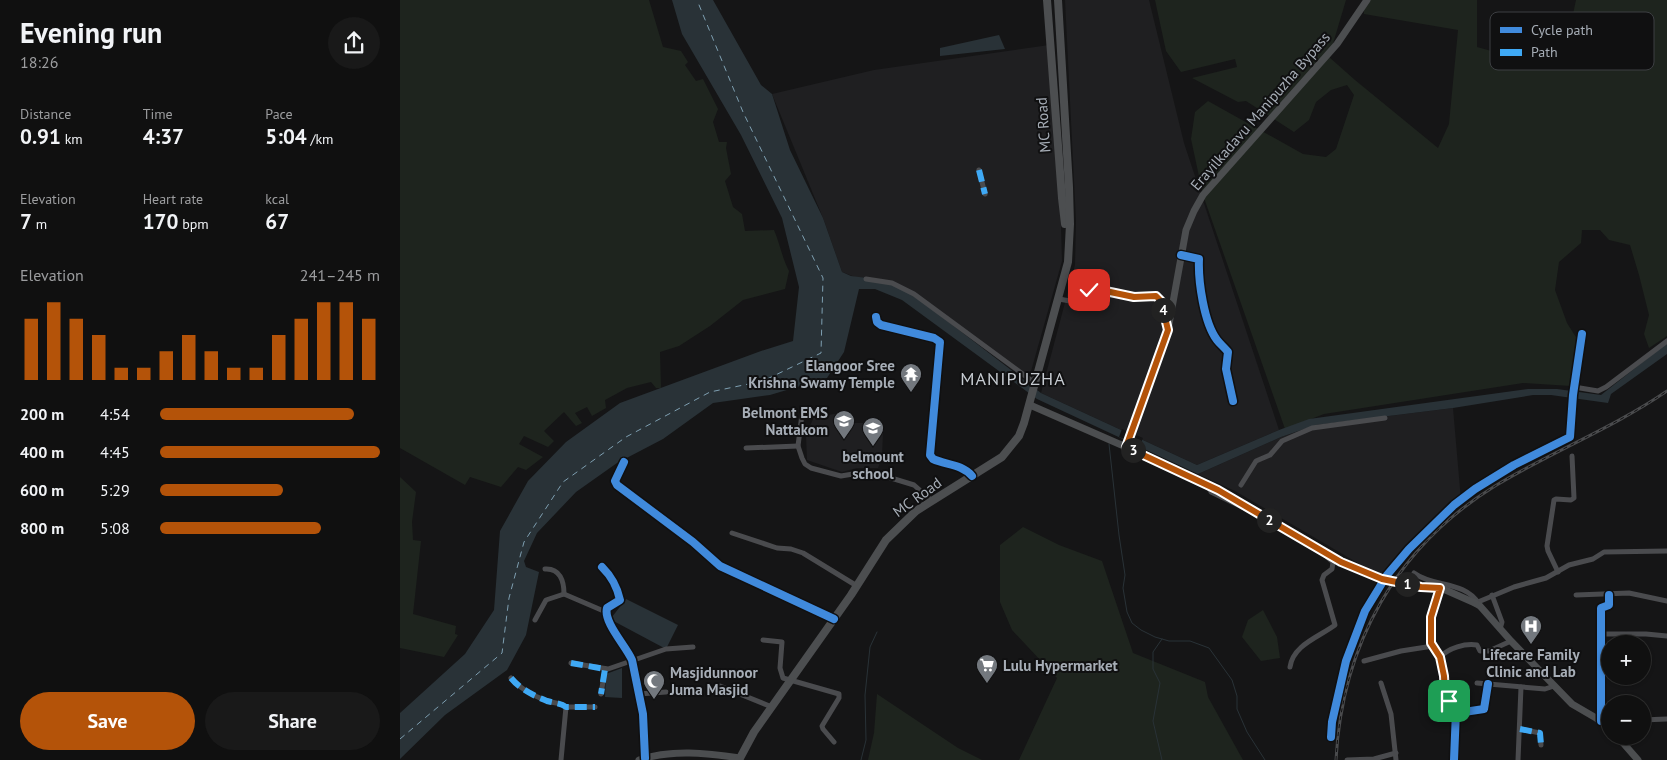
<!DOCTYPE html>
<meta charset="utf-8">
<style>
body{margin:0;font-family:"PT Sans",sans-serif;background:#191919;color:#f1f3f6;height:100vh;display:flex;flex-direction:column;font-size:19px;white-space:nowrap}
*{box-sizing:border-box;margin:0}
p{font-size:16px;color:#9c9d9f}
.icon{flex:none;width:28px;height:28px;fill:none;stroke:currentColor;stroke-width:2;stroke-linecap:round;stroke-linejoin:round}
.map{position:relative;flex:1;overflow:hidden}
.details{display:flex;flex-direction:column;background:#101010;width:400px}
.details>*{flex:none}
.buttons{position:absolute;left:1201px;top:635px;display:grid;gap:10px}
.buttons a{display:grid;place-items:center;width:50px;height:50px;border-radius:50%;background:#101010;box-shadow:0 1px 4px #0004,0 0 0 1px #303030;font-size:25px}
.pin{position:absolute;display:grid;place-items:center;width:42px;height:42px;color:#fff;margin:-21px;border-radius:10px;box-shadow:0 2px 8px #0006}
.km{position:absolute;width:25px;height:25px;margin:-12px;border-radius:50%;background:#222;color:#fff;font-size:14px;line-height:25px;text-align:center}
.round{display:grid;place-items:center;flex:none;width:52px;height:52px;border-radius:26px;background:#191919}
.overview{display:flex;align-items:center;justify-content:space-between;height:85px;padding:0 20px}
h1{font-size:28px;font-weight:600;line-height:38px}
.figures{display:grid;grid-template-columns:repeat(3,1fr);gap:8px;height:85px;padding:5px 20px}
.figures div{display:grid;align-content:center}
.figures b{font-size:21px;font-weight:600}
.figures small{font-size:14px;font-weight:400}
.figures p{font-size:14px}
.chart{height:140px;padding:10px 20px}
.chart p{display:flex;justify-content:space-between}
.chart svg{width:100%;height:90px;margin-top:5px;stroke:#b45309;stroke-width:6}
.cta{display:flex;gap:10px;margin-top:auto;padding:10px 20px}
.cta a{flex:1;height:58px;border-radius:30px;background:#b45309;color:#fff;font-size:20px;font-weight:600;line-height:58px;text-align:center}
.cta a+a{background:#191919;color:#f1f3f6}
ul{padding:0 20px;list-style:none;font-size:16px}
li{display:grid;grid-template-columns:80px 60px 1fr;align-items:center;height:38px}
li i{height:12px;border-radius:6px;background:#b45309}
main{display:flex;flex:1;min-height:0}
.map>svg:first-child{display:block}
.built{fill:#1f1f21}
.green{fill:#1e241e}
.water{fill:#293237}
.pier{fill:#151516}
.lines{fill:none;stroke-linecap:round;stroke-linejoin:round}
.stream{stroke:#293237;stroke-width:1}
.ferry{stroke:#7e9fb1;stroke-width:1;stroke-dasharray:6 5;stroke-linecap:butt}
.minor{stroke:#4a4b4e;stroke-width:5}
.major{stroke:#4c4e50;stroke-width:7}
.highway{stroke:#4c4e50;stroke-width:8}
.rail-casing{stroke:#4a4b4d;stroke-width:3}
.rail{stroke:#101011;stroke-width:1;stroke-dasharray:4;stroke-linecap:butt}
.major-bridge{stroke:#4c4e50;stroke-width:7}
.quiet{stroke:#3fa9f5;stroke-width:6;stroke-dasharray:12 6;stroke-linecap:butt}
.cycleway-casing{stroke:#101011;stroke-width:11}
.cycleway{stroke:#408adc;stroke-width:8}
.route-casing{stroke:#fff;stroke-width:10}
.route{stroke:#b45309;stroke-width:6}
.labels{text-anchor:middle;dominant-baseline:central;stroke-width:4;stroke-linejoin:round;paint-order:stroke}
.street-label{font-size:15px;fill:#a6adb6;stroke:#101011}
.poi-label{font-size:15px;font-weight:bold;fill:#a6adb6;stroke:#101011;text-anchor:end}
.quarter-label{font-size:18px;letter-spacing:1px;fill:#c7ccd2;stroke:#101011}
.key{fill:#101011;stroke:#3d3f43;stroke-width:1}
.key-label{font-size:14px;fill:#a6adb6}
</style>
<main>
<section class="details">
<div class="overview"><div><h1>Evening run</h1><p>18:26</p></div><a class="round"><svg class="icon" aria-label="share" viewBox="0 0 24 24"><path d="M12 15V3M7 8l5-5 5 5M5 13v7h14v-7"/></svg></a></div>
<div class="figures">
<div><p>Distance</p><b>0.91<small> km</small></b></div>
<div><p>Time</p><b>4:37</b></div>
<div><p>Pace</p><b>5:04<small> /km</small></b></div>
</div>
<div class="figures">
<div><p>Elevation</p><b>7<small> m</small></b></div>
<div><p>Heart rate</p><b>170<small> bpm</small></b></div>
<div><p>kcal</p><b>67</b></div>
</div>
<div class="chart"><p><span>Elevation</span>241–245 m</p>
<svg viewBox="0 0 160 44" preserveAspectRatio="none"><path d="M5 44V14M15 44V6M25 44V14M35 44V22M45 44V38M55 44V38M65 44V30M75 44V22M85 44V30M95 44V38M105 44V38M115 44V22M125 44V14M135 44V6M145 44V6M155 44V14"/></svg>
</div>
<ul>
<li><b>200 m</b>4:54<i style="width:88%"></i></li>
<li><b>400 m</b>4:45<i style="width:100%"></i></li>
<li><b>600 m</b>5:29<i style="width:56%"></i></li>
<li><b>800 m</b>5:08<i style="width:73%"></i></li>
</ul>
<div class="cta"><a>Save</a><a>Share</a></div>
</section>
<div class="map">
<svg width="1267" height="760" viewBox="0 0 1267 760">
<rect width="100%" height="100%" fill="#151516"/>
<!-- built -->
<g class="built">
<polygon points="665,0 749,0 784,143 879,430 797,465 641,393 675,265 676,221"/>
<polygon points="649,45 660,191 662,261 628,382 525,304 442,272 423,218 372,94 474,70"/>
<polygon points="1053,408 1061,500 980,576 835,491 798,474 881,437 916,425"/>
<polygon points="441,413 451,423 469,423 483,432 482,457 478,468 457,468 442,472 407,460 406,435 414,417"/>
</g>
<!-- green -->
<g class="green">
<path d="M0,0H249L263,47L281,51L288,62L285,65L296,81L303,79L318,109L313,122L319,142H327L326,148L331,174L325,181L333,207L342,214L345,231L374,230C380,244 382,258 389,271L385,289L343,300L310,326L279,346L260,352L261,388H256L251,382L227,388L205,400L206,408L192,416L187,407L175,413L182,423L176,426L164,412L144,431L154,441L148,447L124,436L119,444L143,457L126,470L118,467L101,487L70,477L65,485L0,448Z"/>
<polygon points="755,0 946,0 929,57 955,80 1038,148 1049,124 1058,30 964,14 964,0 1077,0 1077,47 1161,70 1176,0 1267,0 1267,336 1249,348 1244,334 1249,315 1239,275 1230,245 1209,240 1200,230 1182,230 1181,243 1159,262 1155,290 1167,323 1179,342 1171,386 1123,383 924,414 885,429 803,195 791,139 795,112 808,101 903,154 926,157 936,149 954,95 947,85 931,90 916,102 909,120 894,132 846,101 838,102 792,78 837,67 835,59 781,72 766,51"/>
<polygon points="0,477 16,492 12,522 13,540 21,541 13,614 56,626 55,634 58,635 44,657 0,648"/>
<polygon points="623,527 659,545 702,561 733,653 805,682 808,697 843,760 619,760 657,678 612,630 600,602 600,545"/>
<polygon points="863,610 877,637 880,658 861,661 842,637 848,620"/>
<polygon points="477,694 558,748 582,760 468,760 474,733"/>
</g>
<!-- water -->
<g class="water">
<polygon points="272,0 313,0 361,85 372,94 390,150 423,218 442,272 451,276 483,280 498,286 525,304 641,393 797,465 879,430 909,419 1128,389 1157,389 1201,395 1267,343 1267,354 1211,394 1208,403 1151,395 1133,395 1053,408 916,425 881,437 798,474 637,399 502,300 475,289 459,289 444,352 427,378 370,395 313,403 263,439 217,463 176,492 137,533 124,561 126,567 139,572 126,635 107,670 45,715 0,759 0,713 65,654 94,610 100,531 128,481 166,442 220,403 361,351 393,341 399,287 382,218 341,135 282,34"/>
<polygon points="599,35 605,49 540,56 540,48"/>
<polygon points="226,599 278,625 266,649 206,617 212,617"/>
<polygon points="222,668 222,698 205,697 206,674"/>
</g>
<!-- pier -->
<polygon class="pier" points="722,429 743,438 740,445 719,437"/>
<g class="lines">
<!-- stream -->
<g class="stream">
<polyline points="709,444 719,535 725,575 723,588 727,612 732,623 741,630 755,637 769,641 790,641 809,648 832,680 837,696 837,709 847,732 865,760"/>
<polyline points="461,760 466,740 465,695 470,647 477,632"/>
<polyline points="762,760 753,721 760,683 753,669 753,652 762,639"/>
</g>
<!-- ferry -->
<polyline class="ferry" points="0,739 102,653 109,598 124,542 163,482 226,437 310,392 363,381 421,353 423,278 343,112 297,0"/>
<!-- minor -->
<g class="minor">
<polyline points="579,170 585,194"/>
<path d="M781,255L799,259C798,281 804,323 817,340C820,344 825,348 828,352L826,369L833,401"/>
<polyline points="466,279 492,283 514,294 635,383"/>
<polyline points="659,299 686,304 689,290 693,289 733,297 756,296 760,298 767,327"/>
<path d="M476,317L477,322L481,325L534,338L540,342L530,455L533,459C546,465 562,464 572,476"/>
<polyline points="1174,387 1198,391 1206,387 1267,341"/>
<polyline points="402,414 398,446 402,458 405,464 411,468 441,476 465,472 478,474 514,485 532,501"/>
<polyline points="346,448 398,446"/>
<polyline points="224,462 215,481 217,485 293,542 320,566 434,619"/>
<polyline points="841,485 856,461 870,455 882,441 912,428 985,418"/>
<polyline points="808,486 811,492 842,507"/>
<polyline points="332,533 377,548 391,549 403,553 457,586"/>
<path d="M202,567C212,577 217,586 220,600L207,608C203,622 226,646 232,660L243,714L245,758"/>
<path d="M145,569C160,568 164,581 164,594"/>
<polyline points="1158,572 1148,551 1147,546 1154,500 1156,499 1171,500 1174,498 1172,456"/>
<path d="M1014,573C1034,588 1064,580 1079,604"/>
<polyline points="1092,595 1102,622 1100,629"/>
<polyline points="1176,595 1229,593 1267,601"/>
<polyline points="1078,602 1114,587 1146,578 1169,565 1193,559 1204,552 1267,551"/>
<polyline points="135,620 146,600 164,594 206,612"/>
<polyline points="1200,634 1246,634 1267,636"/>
<polyline points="363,640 382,642 380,668 383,678 439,694 439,698 422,726 423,729 434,742"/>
<polyline points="1040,657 1031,643 1031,617 1041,588"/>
<polyline points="964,661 1001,651 1033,646"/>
<polyline points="171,663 208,669 266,649 293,647"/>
<path d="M890,667C893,645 919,637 935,625L922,580L924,575L932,569L933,562L927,557"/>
<path d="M111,678C120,689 134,696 147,701C154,703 161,703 166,707H195"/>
<polyline points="981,683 991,714 996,760"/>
<polyline points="1077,683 1145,689 1154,686"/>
<polyline points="320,686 372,707"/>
<polyline points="201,694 205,669"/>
<polyline points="239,694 266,692"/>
<path d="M1056,711L1045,697L1044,676L1040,657C1049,648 1065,643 1077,645L1080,651H1089L1111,641"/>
<polyline points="1242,720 1267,719"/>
<polyline points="1201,721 1201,608 1209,605 1209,595"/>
<polyline points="1120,729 1140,733 1141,745"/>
<polyline points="931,737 932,722 946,661 965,611 987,575 1009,549 1054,505 1075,489 1114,465 1170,437 1173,395 1182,334"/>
<polyline points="161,760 166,707"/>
<polyline points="947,760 974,759 996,753"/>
<polyline points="1054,760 1056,711 1064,712 1084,709 1088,684"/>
<polyline points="1118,760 1121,687"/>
</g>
<!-- major -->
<g class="major">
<polyline points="630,405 726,447 818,490"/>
<polyline points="726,447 768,330 786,230 794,211 803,195 937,44 967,0"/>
<polyline points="1075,603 1080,606 1111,641 1172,704 1196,718 1210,729"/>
<polyline points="1217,736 1238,760"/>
<path d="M239,760C271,749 307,753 340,758"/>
</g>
<!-- highway -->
<g class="highway">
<polyline points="647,0 662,198 665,224"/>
<polyline points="339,760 354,732 451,595 486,540 516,511 602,457 619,436 624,423 668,262 670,224 669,187 658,0"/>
</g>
<!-- rail casing -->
<g class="rail-casing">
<path id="rail" d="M936,760C942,645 996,547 1095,486C1151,452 1213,428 1267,391"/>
</g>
<!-- rail -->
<use href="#rail" class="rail"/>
<!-- major-bridge -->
<polyline class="major-bridge" points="818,490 941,562 982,579 1021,587 1041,588 1075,603"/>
<!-- quiet -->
<g class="quiet">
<polyline points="579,170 585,194"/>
<polyline points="171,663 205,669 201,694"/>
<path d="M111,678C120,689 134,696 147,701C154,703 161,703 166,707H195"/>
<polyline points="1120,729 1140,733 1141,745"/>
</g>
<!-- cycleway casing -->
<g class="cycleway-casing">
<g id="cycleway">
<path d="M781,255L799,259C798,281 804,323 817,340C820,344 825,348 828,352L826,369L833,401"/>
<path d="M476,317L477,322L481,325L534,338L540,342L530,455L533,459C546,465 562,464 572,476"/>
<polyline points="224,462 215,481 217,485 293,542 320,566 434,619"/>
<path d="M202,567C212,577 217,586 220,600L207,608C203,622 226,646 232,660L243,714L245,758"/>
<polyline points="1201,721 1201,608 1209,605 1209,595"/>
<polyline points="931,737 932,722 946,661 965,611 987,575 1009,549 1054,505 1075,489 1114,465 1170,437 1173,395 1182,334"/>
<polyline points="1054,760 1056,711 1064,712 1084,709 1088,684"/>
</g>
</g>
<!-- cycleway -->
<use href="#cycleway" class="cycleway"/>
</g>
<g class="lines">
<!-- route casing -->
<g class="route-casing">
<polyline id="route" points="689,290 696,289 734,297 756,296 761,301 768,330 726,447 818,490 941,562 982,579 1021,587 1040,588 1031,617 1031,643 1040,657 1044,676 1045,697 1049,701"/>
</g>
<!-- route -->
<use href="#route" class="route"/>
</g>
<!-- icons -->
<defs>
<g id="temple-pin" transform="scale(1.125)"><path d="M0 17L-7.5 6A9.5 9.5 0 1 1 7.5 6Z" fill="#73787e" stroke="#101011"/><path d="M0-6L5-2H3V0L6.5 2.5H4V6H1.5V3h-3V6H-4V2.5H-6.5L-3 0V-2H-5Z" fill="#fff"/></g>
<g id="school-pin" transform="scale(1.125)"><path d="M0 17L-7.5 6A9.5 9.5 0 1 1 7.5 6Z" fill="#73787e" stroke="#101011"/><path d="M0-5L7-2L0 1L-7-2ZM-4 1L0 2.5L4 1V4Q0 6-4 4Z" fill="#fff"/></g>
<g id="hospital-pin" transform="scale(1.125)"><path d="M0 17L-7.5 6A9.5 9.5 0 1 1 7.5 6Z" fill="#73787e" stroke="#101011"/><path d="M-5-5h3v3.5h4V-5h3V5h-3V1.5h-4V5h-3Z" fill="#fff"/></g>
<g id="supermarket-pin" transform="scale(1.125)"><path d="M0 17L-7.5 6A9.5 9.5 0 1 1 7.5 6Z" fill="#73787e" stroke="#101011"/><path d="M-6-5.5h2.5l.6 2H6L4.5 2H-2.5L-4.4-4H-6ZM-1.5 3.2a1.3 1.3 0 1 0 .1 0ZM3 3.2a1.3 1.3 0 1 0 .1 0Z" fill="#fff"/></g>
<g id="mosque-pin" transform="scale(1.125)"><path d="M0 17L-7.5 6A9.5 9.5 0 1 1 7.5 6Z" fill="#73787e" stroke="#101011"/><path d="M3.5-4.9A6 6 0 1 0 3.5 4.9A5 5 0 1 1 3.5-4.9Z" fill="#fff"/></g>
</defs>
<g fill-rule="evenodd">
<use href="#temple-pin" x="511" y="374"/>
<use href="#school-pin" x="444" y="421"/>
<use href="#school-pin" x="473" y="428"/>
<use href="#hospital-pin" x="1131" y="626"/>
<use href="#supermarket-pin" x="587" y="665"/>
<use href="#mosque-pin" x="254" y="681"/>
</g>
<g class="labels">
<!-- street labels -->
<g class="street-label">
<text transform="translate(860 111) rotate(-49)">Erayilkadavu Manipuzha Bypass</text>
<text transform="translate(643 125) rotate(-94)">MC Road</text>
<text transform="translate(517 497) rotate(-36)">MC Road</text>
</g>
<!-- poi labels -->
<g class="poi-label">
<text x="495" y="365">Elangoor Sree<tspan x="495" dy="17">Krishna Swamy Temple</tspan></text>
<text x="428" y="412">Belmont EMS<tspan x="428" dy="17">Nattakom</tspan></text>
<text x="473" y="456" text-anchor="middle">belmount<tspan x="473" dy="17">school</tspan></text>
<text x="1131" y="654" text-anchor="middle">Lifecare Family<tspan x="1131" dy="17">Clinic and Lab</tspan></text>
<text x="603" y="665" text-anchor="start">Lulu Hypermarket</text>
<text x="270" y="672" text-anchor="start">Masjidunnoor<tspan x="270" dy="17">Juma Masjid</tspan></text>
</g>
<!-- quarter labels -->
<g class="quarter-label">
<text x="613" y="378">MANIPUZHA</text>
</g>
</g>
<!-- legend -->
<rect x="1090" y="12" width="164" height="58" rx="8" class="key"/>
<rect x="1100" y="27" width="22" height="6" fill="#408adc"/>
<rect x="1100" y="49" width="22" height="7" fill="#3fa9f5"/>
<g class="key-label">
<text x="1131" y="35">Cycle path</text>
<text x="1131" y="57">Path</text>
</g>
</svg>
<div class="buttons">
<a>+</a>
<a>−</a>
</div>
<div class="pin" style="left:1049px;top:701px;background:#1e9e55"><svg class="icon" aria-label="arrive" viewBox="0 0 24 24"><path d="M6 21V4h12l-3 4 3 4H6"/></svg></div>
<div class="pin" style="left:689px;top:290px;background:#d93025"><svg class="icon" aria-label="check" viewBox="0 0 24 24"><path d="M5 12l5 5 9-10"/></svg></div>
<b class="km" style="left:1007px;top:584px">1</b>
<b class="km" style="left:869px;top:520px">2</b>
<b class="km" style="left:733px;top:450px">3</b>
<b class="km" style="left:763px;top:310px">4</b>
</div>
</main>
